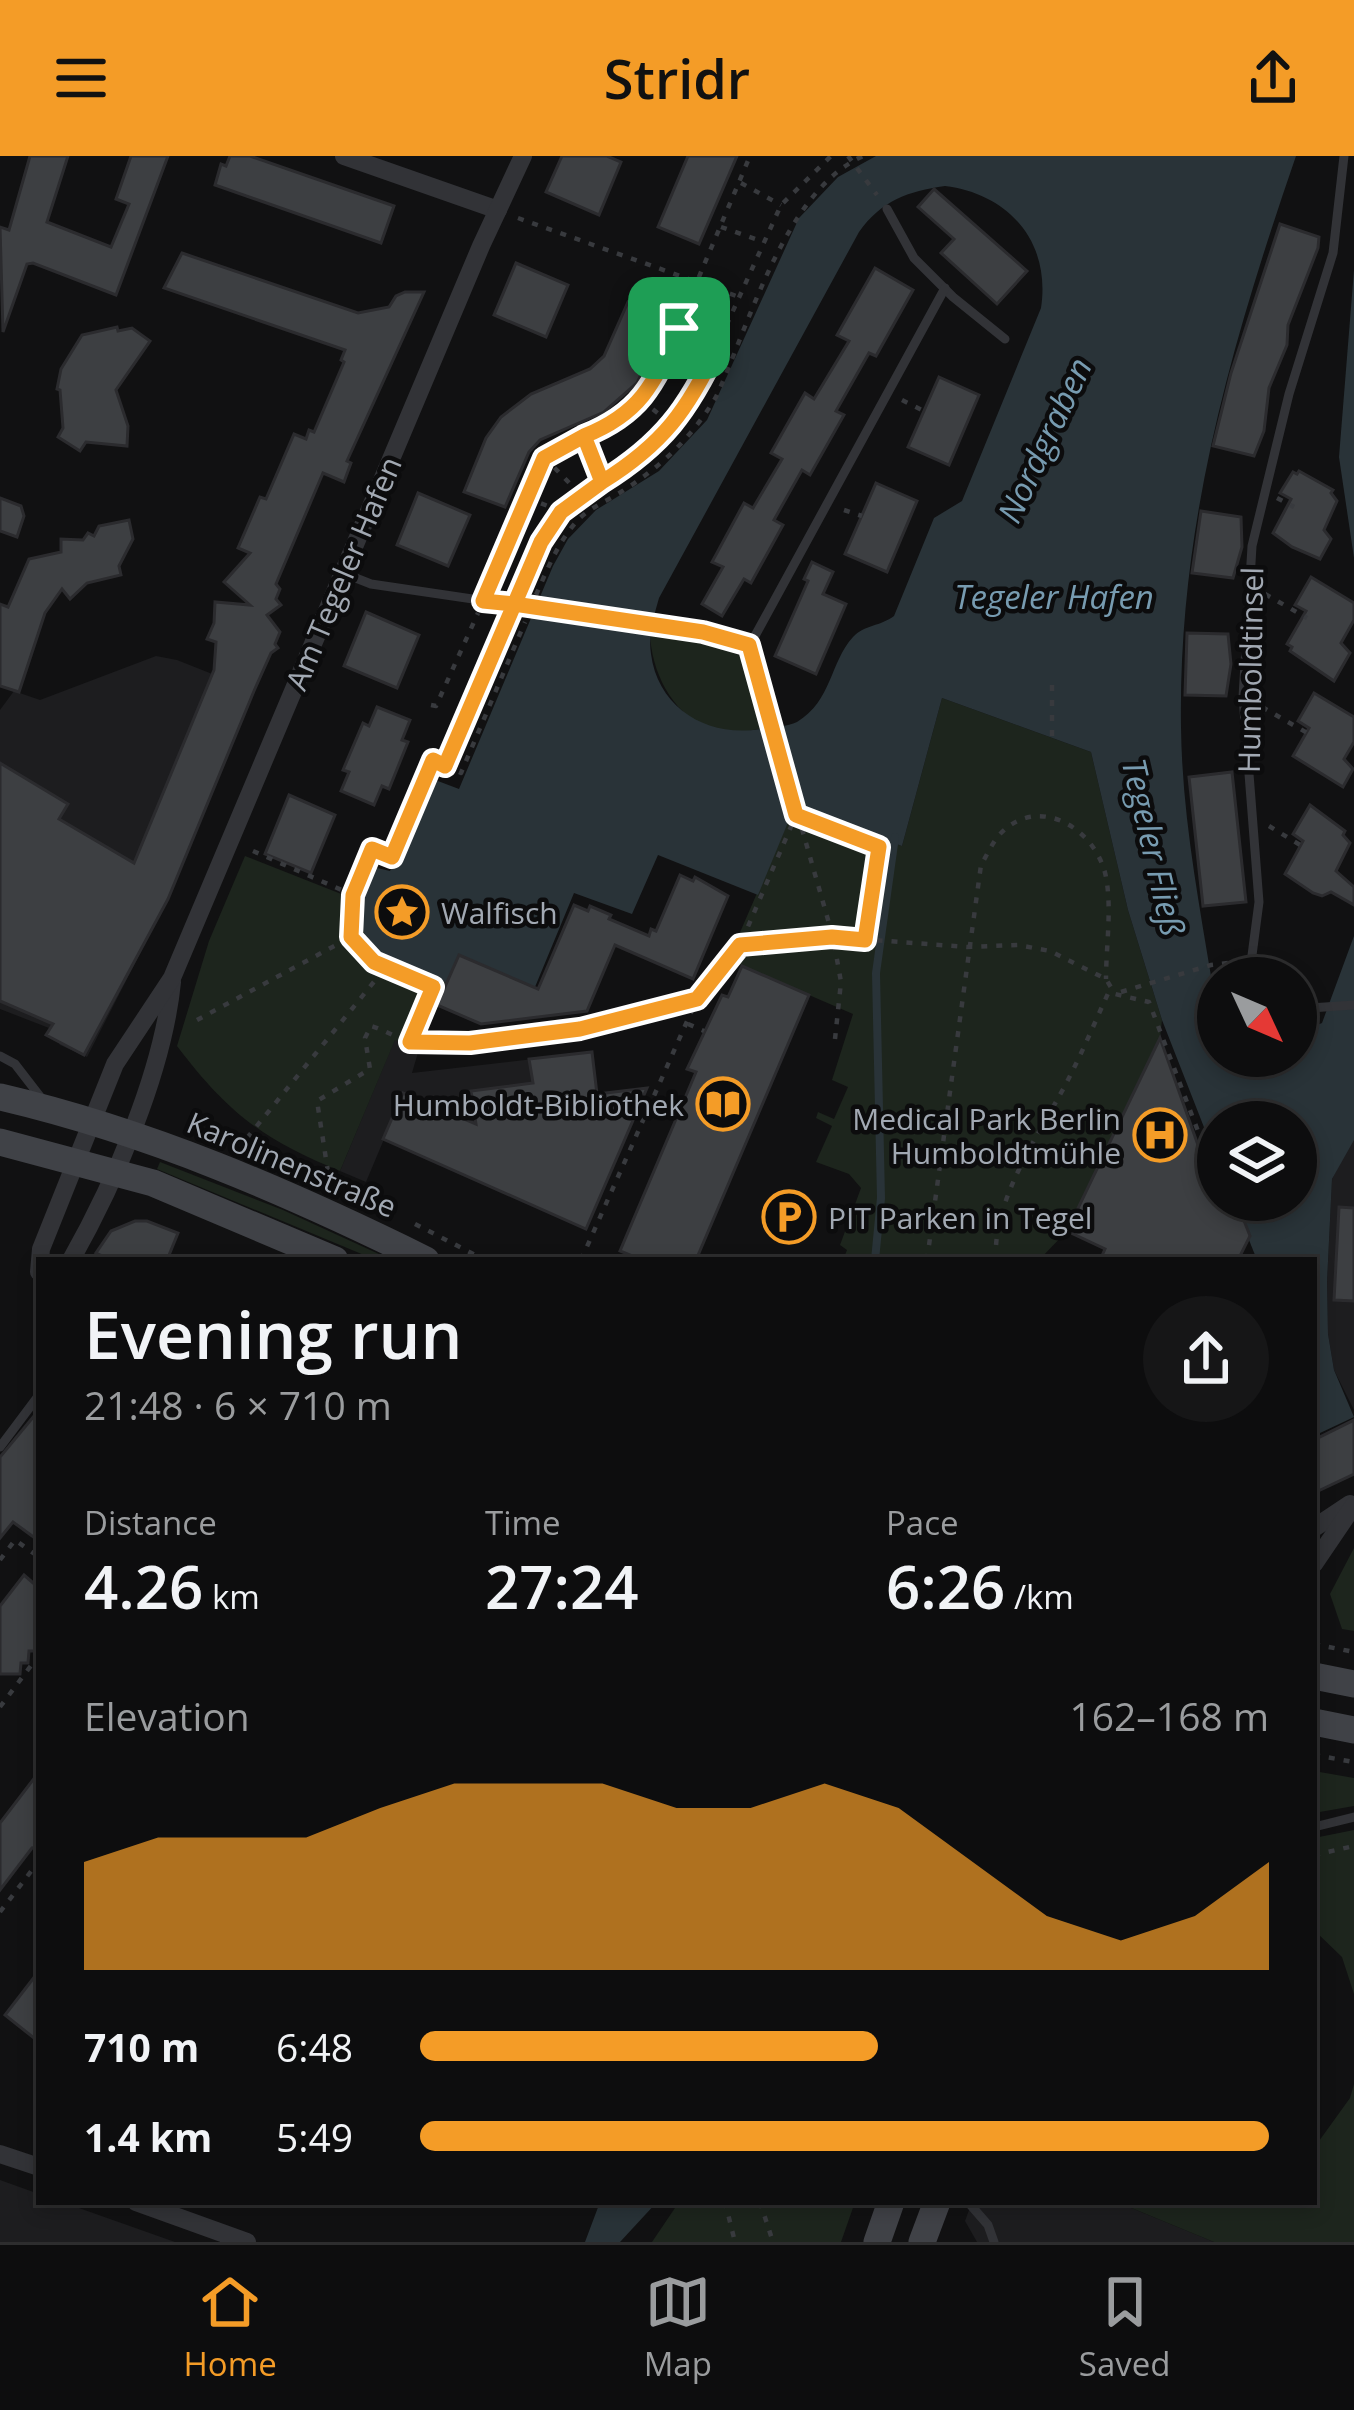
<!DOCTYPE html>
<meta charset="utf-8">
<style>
body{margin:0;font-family:"Open Sans",sans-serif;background:#161617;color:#f1f3f6;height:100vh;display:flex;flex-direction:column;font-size:45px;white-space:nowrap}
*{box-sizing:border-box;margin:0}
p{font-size:39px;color:#9a9c9e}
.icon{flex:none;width:66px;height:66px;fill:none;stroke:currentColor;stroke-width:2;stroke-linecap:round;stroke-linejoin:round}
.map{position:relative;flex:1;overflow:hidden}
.drawer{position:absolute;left:36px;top:1101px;width:1281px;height:948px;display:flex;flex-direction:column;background:#0d0d0e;border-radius:0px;box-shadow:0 6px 18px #0003,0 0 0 3px #2d2d2e}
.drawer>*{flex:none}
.needle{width:78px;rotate:134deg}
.buttons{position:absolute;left:1197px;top:801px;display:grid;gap:24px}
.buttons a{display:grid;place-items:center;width:120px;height:120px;border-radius:50%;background:#0d0d0e;box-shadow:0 6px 18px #0003,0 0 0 3px #2d2d2e;font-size:60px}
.pin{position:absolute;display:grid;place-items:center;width:102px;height:102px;color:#fff;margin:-51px;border-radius:24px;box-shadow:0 6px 18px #0006}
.round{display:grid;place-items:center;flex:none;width:126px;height:126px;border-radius:63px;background:#161617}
.overview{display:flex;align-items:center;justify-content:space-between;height:204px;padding:0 48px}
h1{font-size:66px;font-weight:600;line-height:90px}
.metrics{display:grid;grid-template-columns:repeat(3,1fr);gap:18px;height:204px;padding:12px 48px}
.metrics div{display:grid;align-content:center}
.metrics b{font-size:60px;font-weight:600}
.metrics small{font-size:33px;font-weight:400}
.metrics p{font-size:33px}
.chart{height:336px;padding:24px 48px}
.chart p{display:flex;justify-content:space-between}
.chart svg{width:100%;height:216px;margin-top:12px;fill:#f49c27;opacity:.7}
ul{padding:0 48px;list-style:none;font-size:39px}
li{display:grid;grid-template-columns:192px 144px 1fr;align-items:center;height:90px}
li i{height:30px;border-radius:15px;background:#f49c27}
header{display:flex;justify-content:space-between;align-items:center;height:156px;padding:0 48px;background:#f49c27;color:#111;font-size:54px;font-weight:600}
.menu{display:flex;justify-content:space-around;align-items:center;height:168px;border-top:3px solid #2d2d2e;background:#0d0d0e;font-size:33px;color:#9a9c9e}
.menu a{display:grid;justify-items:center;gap:6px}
.menu .on{color:#f49c27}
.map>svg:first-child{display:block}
.built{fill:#1d1d1f}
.green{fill:#1d251d}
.water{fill:#293338;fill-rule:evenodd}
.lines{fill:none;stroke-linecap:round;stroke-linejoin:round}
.stream{stroke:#293338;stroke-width:8}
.building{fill:#3d3f42;stroke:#2b2b2e;stroke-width:3}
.path{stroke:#383a3e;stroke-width:4.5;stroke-dasharray:6 9;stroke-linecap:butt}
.service{stroke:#323337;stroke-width:9}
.minor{stroke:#323337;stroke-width:18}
.secondary{stroke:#404247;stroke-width:27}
.route-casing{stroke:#fff;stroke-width:24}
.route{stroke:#f49c27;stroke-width:15}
.labels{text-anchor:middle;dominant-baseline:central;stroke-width:9;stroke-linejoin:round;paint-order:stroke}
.street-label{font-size:30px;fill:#a2a9b3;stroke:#0c0c0d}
.poi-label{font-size:30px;fill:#a2a9b3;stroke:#0c0c0d;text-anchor:start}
.water-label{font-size:33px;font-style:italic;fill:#779bb0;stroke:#0c0c0d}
</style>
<header><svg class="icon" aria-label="menu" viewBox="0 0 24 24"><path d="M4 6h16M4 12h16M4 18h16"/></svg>Stridr<svg class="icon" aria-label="share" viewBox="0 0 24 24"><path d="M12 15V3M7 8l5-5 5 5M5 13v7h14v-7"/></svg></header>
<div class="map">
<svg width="1354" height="2086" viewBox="0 0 1354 2086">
<rect width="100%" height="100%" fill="#111112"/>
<!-- built -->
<g class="built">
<polygon points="156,500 177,504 255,535 168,743 87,901 60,889 49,872 0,853 0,554 14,535 40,544"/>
<polygon points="395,883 419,893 412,917 542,902 524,988 403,938 366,1026 340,1015"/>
<polygon points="1352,984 1354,984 1354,1254 1334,1214 1328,1178 1327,1126 1332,1023"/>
<polygon points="0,2024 39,2038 39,2046 62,2046 175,2086 0,2086"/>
<polygon points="972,2046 1117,2046 1214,2086 977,2086 965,2065"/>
</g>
<!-- green -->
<g class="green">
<path d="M650,477L695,482L746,502L766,572C747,575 727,580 708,572C671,557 651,514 650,477Z"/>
<polygon points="942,542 1091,596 1128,754 1162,864 1160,882 1067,1075 1039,1104 843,1104 847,1094 840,1089 861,1032 849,1018 816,1006 832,970 816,962 818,956 834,963 848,931 832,924 853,858 728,804 794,652 902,690"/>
<path d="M245,700L359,745V762L370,789L447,827L419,893L395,884L340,1015C263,984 227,956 177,890L209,785Z"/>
<polygon points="160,1006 283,1054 392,1104 376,1104 157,1013"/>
<polygon points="1354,1392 1354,1475 1342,1473 1330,1438"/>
<polygon points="1314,1615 1354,1622 1354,1650 1314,1657"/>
<polygon points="1354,1674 1354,1838 1342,1801 1314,1774 1314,1682"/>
<polygon points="1354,1928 1354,2086 1214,2086 1117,2046 1314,2046 1314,1992 1350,1942"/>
<polygon points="679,2046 855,2046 841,2086 652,2086"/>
</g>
<!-- water -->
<g class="water">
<path d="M876,0H1296C1231,189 1178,370 1181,571C1182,657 1198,741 1212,826L1218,838V900H1296V878L1322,867L1354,780V984L1332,1023L1327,1126L1328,1178L1334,1214L1354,1261L1320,1277L1314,1262V1104H1257L1233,1044H1296V966H1218V1007L1162,864L1128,754L1091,596L942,542L902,690L794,652L758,739L658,699L632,758L574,737L535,831L460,799L447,827C381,797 339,795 373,711L390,715L430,622L459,633L553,410L568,383L596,354L659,315L707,264L799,62L838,21ZM945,30C1009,38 1051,86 1041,152L962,345L934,362L894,460C881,470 864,469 853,481C830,506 832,545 797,566C787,571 771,571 760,573C709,582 658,553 651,498C648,479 654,460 659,442L859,76C881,45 908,35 945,30Z"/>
<polygon points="1354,114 1354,402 1339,301"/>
<polygon points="600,2046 657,2046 620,2086 585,2086"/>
</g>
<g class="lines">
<!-- stream -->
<polyline class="stream" points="875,1104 881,1042 876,817 895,681"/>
</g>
<!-- building -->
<g class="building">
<polygon points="30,0 68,0 47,66 111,91 129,48 116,43 131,0 168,0 116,139 33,107 27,108 3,176 0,71 9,74"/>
<polygon points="230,0 250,0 394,50 381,87 215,29 221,8 226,10"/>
<polygon points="562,0 607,0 621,6 599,59 546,36"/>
<polygon points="688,0 737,0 699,88 658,71"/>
<polygon points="934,33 1027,115 997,148 941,97 954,83 918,51"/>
<polygon points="1280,68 1319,81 1318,92 1288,169 1287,189 1269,232 1264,275 1254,300 1213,290 1231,217"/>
<polygon points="182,97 358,157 389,151 396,140 405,136 424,136 347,305 351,307 344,326 323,317 276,428 280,433 276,443 281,449 267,459 280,476 275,488 278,492 271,497 254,535 168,743 84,899 46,879 53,868 0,845 0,607 68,648 59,663 134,707 214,514 216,486 207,483 214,467 215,446 250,449 224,426 250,397 238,392 260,341 266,343 294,278 306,283 309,274 314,276 344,206 341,204 345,194 164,132"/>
<polygon points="516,107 568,129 546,181 494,159"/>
<polygon points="875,112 913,134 876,200 869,197 836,255 844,259 810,319 802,314 774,364 783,369 751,427 744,423 722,460 702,448 723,411 712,406 744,347 753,352 782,303 771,297 805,237 814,243 849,185 837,179"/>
<polygon points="628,146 668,163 637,227 604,256 540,284 529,296 505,351 464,336 486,282 501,261 531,238 590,213 604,200"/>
<polygon points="117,171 118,175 132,172 150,185 116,234 128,270 127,290 86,286 80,295 58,281 63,272 60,234 57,233 61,213 82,179"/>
<polygon points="939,221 979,239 949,309 908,291"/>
<polygon points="1299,315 1333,334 1331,337 1337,345 1324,374 1331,383 1320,403 1292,391 1273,377 1291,343 1280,337 1293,316 1297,318"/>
<polygon points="876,327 917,345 887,416 845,398"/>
<polygon points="418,337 470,359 448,410 397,389"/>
<polygon points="0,342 21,350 24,360 17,381 0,375"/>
<polygon points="1201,355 1241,361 1242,391 1233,422 1192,417"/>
<polygon points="129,364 133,383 119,410 121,419 87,427 70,443 62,433 45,457 19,536 0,530 0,448 8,451 29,403 61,396 61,383 83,384 88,377 94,380 99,370"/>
<polygon points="812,406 833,416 823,438 846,448 816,518 775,500 808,425 804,423"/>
<polygon points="1311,421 1354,447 1354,464 1341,487 1350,497 1334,525 1290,495 1292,491 1287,488 1306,455 1295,449"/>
<polygon points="366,456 419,479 397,532 344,510"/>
<polygon points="1187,477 1228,478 1231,508 1226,540 1185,539"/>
<polygon points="1314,537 1354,561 1354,586 1344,603 1353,613 1343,631 1293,600 1309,572 1298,565"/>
<polygon points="377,551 410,564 402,584 408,586 389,633 382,630 374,649 341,635 349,616 343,614 363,567 369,570"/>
<polygon points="1232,616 1246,746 1203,750 1189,621"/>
<polygon points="289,639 335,659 311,717 265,698"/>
<polygon points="1310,649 1345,675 1343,679 1350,687 1336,715 1354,731 1354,749 1331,736 1322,740 1313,737 1285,718 1303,685 1293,678"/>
<polygon points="680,719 693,725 695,721 728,740 693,823 615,789 587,855 481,868 437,849 459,799 538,833 574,749 588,755 590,750 611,759 609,763 649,780 651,773 656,775"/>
<polygon points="742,810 809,839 696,1104 642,1104 620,1095 696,916 687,913 722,839 728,841"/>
<polygon points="1160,882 1215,1037 1218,1044 1238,1049 1250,1080 1238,1104 1100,1104 1105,1093 1067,1075"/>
<polygon points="592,896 597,938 647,932 586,1073 383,983 403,937 476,968 471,935 533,927 529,903"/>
<polygon points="1339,1051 1354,1052 1354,1145 1334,1144"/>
<polygon points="135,1065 147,1065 178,1077 167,1104 111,1104 96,1097 111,1075"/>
<polygon points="39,1254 39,1385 13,1366 0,1382 0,1301"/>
<polygon points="1354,1264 1354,1318 1314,1337 1314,1284"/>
<polygon points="24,1419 39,1432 37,1495 29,1495 28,1507 21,1507 20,1518 0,1518 0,1450"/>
<polygon points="39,1616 39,1691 32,1692 0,1734 0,1667"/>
<polygon points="39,1815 39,1886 5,1859"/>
</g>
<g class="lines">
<!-- path -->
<g class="path">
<polyline points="848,0 877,39"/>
<polyline points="741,27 781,49"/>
<polyline points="518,62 739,141"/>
<polyline points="721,71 761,85"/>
<polyline points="679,172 718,190"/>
<polyline points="641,244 673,269"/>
<polyline points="902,244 924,255"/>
<polyline points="584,280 602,325"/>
<polyline points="544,301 581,339"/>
<polyline points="527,342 561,355"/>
<polyline points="1277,342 1294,351"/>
<polyline points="844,354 862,360"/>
<polyline points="489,430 544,301 563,288 625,260 655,225 750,0"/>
<polyline points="521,434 541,386 561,355 592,331 640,302 658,287 693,243 781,49 831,0"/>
<polyline points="1265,438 1307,462"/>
<path d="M536,439C547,414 558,386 577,365C590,351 608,345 624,334C663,309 692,281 716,241C750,167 785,35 863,0"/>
<polyline points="431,549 436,550 478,457"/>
<polyline points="1262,551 1309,578"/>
<polyline points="1052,580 1052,529"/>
<polyline points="777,586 833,781 841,826 835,883"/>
<polyline points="445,610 506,466"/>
<polyline points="1269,670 1305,692"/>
<polyline points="253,695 353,739"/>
<polyline points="742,789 833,781 967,791 1018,789 1050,795 1106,823 1115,838 1149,846 1218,1028"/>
<polyline points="1121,836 1211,809 1237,806"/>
<polyline points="197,864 351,781"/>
<polyline points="688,868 704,875"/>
<polyline points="410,886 433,831 374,806 351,781 353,739 372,693 392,701 433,604 461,617 525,466"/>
<polyline points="247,982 386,811"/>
<path d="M328,1016L317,945L370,913L365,882L371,870C385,874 399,884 414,886C502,898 612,865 697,843"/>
<polyline points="415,1068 485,1104"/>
<polyline points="581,1104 697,843 740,789 796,659 879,691 865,785"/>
<path d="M927,1104L981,709C987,699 993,685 1001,677C1041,637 1097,675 1106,721C1112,753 1106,791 1106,823"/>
<path d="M996,1104C992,1040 1045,971 1072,916C1086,888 1098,859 1111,831"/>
<polyline points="0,1404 15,1384 39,1401"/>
<polyline points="1314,1488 1354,1496"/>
<polyline points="0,1551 39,1499"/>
<polyline points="1314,1599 1354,1606"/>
<polyline points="1314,1699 1354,1690"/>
<polyline points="0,1756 39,1705"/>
<polyline points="725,2046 735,2086"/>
<polyline points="760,2046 773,2086"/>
</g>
<!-- service -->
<g class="service">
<polyline points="887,53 914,102 953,141 1005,183"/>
<polyline points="343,417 371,428 703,477 750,489"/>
<polyline points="773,570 750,489 945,132"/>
<polyline points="1249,822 1259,746 1243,541 1252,390 1289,238 1333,97 1344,0"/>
<polyline points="1296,853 1354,849"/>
<polyline points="0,900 15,908 42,943"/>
<polyline points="0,1291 39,1239"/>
<polyline points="1314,1671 1354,1661"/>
<polyline points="968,2046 988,2069 994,2086"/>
</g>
<!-- minor -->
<g class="minor">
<polyline points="344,0 498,54"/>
<path d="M71,1104C115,1026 163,916 172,826"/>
<polyline points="39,1116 41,1093 115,908 172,822 481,90 523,0"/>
<polyline points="1314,1372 1350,1348"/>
<polyline points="1314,1408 1354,1349"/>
<polyline points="0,1998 39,2011"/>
<polyline points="136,2046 247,2086"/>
</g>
<!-- secondary -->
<g class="secondary">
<path d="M0,941C150,976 288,1036 426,1104"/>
<polyline points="0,986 153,1027 335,1104"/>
<polyline points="1314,1520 1354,1528"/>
<polyline points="1314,1566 1354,1574"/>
<polyline points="877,2086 891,2046"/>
<polyline points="922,2086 937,2046"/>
</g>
</g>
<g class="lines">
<!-- route casing -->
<g class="route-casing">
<path id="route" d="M679,172C654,227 642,257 584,280L602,326L561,356L541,386L445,610L433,604L392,701L372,693L353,739L351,781L374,806L433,831L410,886L470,887L580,873L697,843L740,789L832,781L865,784L879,691L796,659L749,489L703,476L514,448L483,445L544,302L584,280L602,326C663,288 688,254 718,190L679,172"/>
</g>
<!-- route -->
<use href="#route" class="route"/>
</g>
<!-- icons -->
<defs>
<g id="sight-ring" transform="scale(2.7)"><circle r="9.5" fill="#0c0c0d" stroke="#f49c27" stroke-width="1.5"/><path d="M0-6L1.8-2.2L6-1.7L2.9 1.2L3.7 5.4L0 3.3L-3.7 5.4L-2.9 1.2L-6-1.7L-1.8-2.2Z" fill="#f49c27"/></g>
<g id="library-ring" transform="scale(2.7)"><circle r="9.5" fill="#0c0c0d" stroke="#f49c27" stroke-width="1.5"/><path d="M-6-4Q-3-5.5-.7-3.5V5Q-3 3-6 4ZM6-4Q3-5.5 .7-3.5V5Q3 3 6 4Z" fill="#f49c27"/></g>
<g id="hospital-ring" transform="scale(2.7)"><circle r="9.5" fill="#0c0c0d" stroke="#f49c27" stroke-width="1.5"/><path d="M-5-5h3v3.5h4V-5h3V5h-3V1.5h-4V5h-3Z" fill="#f49c27"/></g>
<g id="parking-ring" transform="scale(2.7)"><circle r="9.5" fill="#0c0c0d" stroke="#f49c27" stroke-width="1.5"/><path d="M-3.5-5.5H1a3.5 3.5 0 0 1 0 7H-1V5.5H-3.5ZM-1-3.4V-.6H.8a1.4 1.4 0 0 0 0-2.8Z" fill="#f49c27"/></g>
</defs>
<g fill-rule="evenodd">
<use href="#sight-ring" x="402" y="756"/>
<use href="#library-ring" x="723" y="948"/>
<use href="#hospital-ring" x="1160" y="979"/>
<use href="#parking-ring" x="789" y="1061"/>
</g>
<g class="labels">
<!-- street labels -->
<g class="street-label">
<text transform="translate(343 417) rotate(-67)">Am Tegeler Hafen</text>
<text transform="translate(1250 514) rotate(-89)">Humboldtinsel</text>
<text transform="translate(292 1008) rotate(23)">Karolinenstraße</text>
</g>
<!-- poi labels -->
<g class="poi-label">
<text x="441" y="756">Walfisch</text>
<text x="684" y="948" text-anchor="end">Humboldt-Bibliothek</text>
<text x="1121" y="962" text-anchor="end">Medical Park Berlin<tspan x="1121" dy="34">Humboldtmühle</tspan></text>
<text x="828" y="1061">PIT Parken in Tegel</text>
</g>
<!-- water labels -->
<g class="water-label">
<text transform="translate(1044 284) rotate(-65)">Nordgraben</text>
<text x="1054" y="440">Tegeler Hafen</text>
<text transform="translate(1154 691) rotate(77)">Tegeler Fließ</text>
</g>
</g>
</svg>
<div class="buttons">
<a><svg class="needle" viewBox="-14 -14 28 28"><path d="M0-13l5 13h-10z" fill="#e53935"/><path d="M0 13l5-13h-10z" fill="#9a9c9e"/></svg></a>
<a><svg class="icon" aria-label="layers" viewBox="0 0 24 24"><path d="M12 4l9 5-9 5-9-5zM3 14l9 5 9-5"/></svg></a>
</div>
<div class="pin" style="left:679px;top:172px;background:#1e9e55"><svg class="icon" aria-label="arrive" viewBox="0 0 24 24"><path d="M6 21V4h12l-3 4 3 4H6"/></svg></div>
<section class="drawer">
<div class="overview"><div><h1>Evening run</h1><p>21:48 · 6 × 710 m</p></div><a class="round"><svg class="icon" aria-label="share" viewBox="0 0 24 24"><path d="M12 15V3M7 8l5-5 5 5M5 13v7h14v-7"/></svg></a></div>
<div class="metrics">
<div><p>Distance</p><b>4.26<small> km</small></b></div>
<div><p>Time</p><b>27:24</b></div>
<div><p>Pace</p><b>6:26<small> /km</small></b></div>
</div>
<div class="chart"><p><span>Elevation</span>162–168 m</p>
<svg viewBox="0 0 160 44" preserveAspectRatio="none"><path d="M0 44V22L10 17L20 17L30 17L40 11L50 6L60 6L70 6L80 11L90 11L100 6L110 11L120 22L130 33L140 38L150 33L160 22V44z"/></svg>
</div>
<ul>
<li><b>710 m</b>6:48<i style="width:54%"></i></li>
<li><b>1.4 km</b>5:49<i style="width:100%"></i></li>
</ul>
</section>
</div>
<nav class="menu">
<a class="on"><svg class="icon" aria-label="home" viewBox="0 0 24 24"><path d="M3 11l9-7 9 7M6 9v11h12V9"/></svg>Home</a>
<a><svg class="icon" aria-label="map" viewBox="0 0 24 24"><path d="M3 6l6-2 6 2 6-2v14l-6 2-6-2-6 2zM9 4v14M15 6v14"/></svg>Map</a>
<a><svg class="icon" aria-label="saved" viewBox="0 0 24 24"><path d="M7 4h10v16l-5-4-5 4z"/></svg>Saved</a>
</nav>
